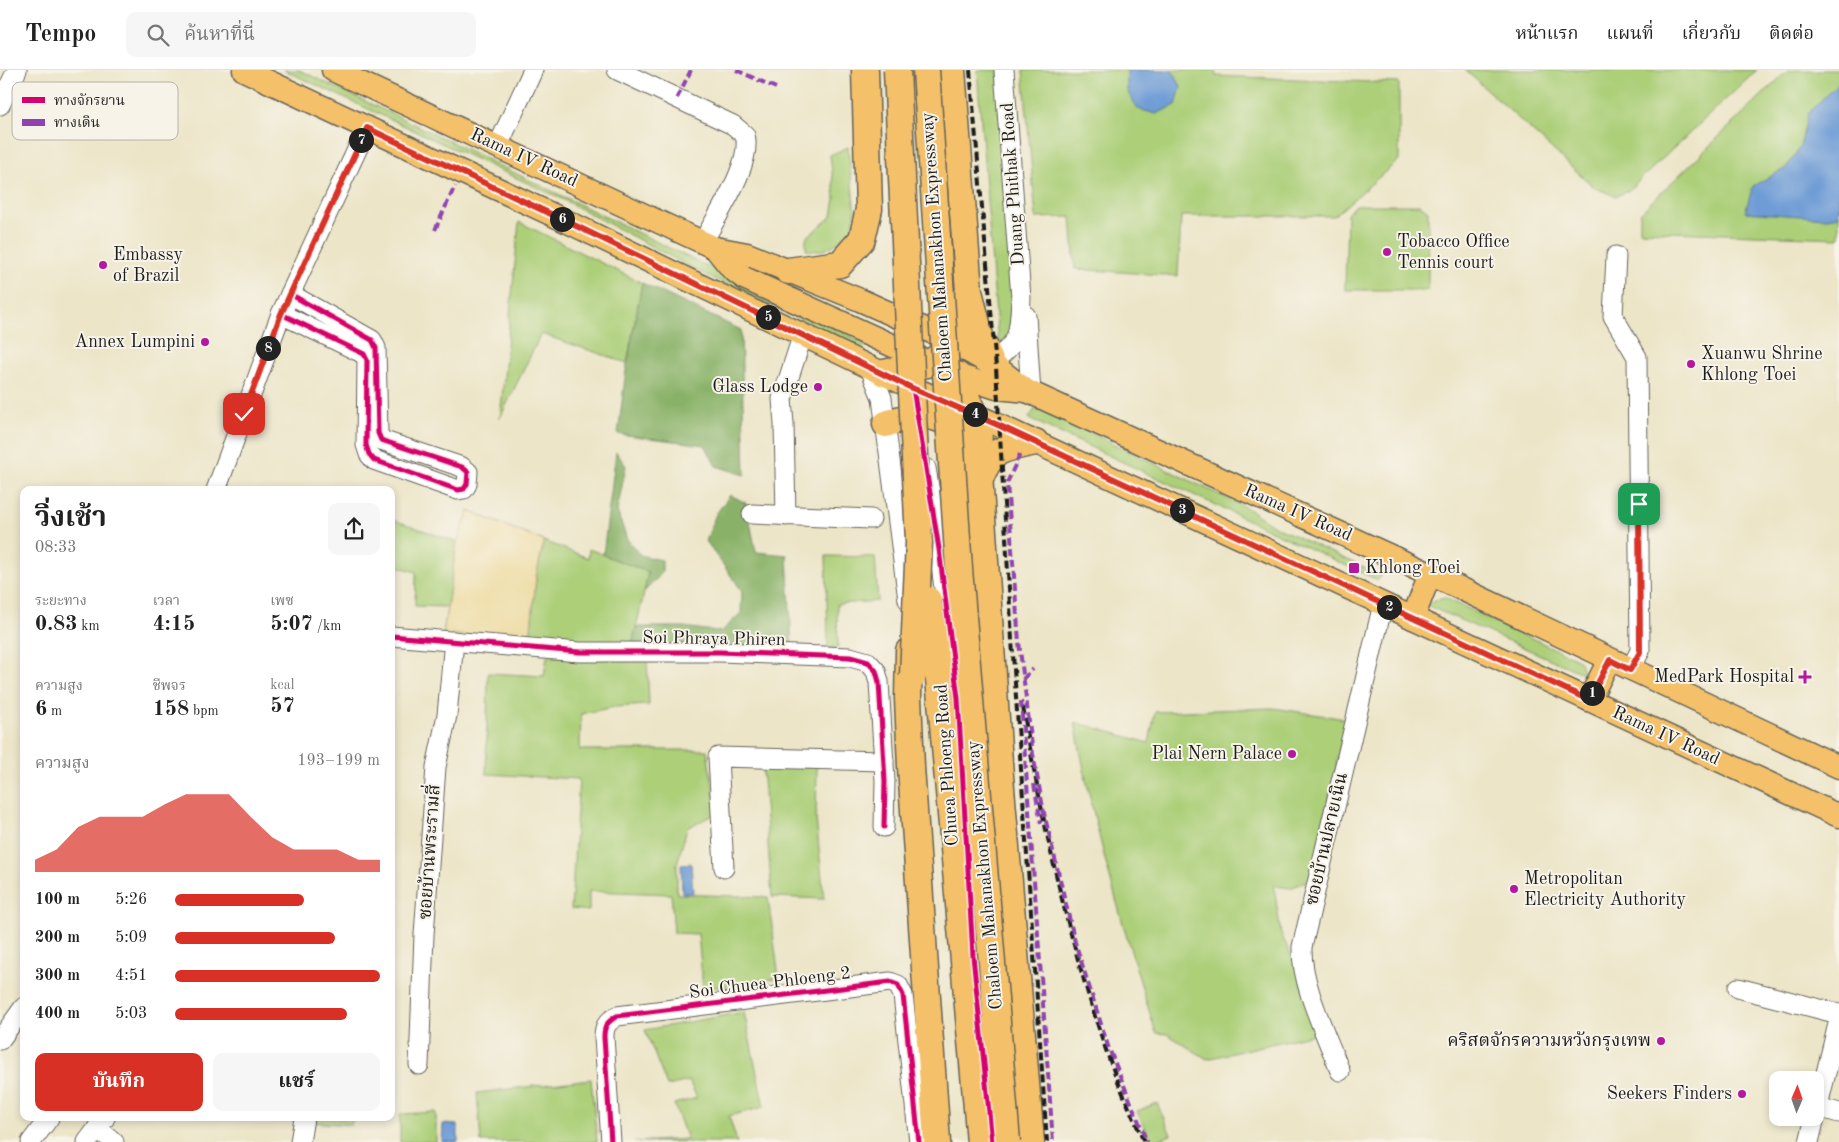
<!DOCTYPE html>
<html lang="th">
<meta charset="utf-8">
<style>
body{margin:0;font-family:"Old Standard TT","Noto Serif Thai",serif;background:#f6f6f6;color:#222;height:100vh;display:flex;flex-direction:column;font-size:19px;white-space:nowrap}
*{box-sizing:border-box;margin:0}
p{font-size:16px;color:#767676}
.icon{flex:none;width:28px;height:28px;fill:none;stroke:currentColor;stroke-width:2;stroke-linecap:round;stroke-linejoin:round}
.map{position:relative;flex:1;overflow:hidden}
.panel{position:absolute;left:20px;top:416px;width:375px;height:635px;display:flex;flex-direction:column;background:#fff;border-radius:10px;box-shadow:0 2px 8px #0003}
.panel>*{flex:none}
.needle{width:32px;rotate:2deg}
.fabs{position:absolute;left:1769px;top:1001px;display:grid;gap:10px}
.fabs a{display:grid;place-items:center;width:55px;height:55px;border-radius:10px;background:#fff;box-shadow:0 2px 8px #0003;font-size:25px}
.pin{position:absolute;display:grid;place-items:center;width:42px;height:42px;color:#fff;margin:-21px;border-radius:10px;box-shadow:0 2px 8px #0006}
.km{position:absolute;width:25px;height:25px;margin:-12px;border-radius:50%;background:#222;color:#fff;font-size:14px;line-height:25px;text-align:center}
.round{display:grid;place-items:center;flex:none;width:52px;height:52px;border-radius:10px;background:#f6f6f6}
.headline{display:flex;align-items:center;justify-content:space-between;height:85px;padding:0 15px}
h1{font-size:28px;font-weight:700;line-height:38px}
.figures{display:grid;grid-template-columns:repeat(3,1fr);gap:8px;height:85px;padding:5px 15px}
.figures div{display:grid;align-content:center}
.figures b{font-size:21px;font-weight:700}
.figures small{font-size:14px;font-weight:400}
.figures p{font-size:14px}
.chart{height:140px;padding:10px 15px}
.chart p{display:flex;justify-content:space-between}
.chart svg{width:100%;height:90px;margin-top:5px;fill:#d93025;opacity:.7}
.cta{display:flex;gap:10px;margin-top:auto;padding:10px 15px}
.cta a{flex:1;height:58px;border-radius:10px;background:#d93025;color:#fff;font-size:20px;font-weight:700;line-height:58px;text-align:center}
.cta a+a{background:#f6f6f6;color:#222}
ul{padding:0 15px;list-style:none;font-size:16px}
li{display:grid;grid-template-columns:80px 60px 1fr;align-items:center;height:38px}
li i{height:12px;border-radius:6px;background:#d93025}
header{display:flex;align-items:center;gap:30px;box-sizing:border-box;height:70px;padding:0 25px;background:#fff;border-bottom:1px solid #e0e0e0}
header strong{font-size:24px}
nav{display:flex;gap:28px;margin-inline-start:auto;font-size:18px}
.search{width:350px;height:45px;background:#f6f6f6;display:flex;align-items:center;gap:12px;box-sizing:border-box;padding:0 18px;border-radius:10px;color:#767676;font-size:19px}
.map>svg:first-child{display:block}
.green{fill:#accf78;stroke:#64764a}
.forest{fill:#89b268;stroke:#526742}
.sand{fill:#eeda9e;stroke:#857b5d}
.water{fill:#6e9cd6;stroke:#455c79}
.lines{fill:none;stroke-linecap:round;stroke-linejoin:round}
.minor-casing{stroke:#656258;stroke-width:21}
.major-casing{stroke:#656258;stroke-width:25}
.highway-casing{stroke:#656258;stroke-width:29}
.minor{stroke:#fff;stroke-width:19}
.major{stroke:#f4c16a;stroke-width:22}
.highway{stroke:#f4c16a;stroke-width:26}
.rail{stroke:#1c1c1c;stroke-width:4;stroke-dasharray:8 4;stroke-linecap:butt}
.highway-bridge-casing{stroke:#656258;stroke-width:29;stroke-linecap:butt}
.highway-bridge{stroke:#f4c16a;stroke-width:26}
.quiet{stroke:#8e44ad;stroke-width:4;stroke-dasharray:8 4;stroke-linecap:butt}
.cycleway-casing{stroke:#f7f3e8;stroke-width:8}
.cycleway{stroke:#d6006c;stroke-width:5}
.route-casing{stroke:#fff;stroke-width:10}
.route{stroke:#d93025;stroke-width:6}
.poi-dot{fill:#b5179e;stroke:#f7f3e8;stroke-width:2}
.labels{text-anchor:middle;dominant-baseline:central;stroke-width:4;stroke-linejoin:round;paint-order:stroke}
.street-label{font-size:18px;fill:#1c1c1c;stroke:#f7f3e8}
.poi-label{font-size:18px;fill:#1c1c1c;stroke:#f7f3e8;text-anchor:end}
.key{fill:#f7f3e8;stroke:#b5b2ab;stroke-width:1}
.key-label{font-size:14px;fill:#1c1c1c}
</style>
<header>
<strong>Tempo</strong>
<div class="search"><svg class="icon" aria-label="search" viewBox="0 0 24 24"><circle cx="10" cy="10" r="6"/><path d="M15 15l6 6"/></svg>ค้นหาที่นี่</div>
<nav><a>หน้าแรก</a><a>แผนที่</a><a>เกี่ยวกับ</a><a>ติดต่อ</a></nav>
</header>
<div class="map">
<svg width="1839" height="1072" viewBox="0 0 1839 1072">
<rect width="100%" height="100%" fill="#f7f3e8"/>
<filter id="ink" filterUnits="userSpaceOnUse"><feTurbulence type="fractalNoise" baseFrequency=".02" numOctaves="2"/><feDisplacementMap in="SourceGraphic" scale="10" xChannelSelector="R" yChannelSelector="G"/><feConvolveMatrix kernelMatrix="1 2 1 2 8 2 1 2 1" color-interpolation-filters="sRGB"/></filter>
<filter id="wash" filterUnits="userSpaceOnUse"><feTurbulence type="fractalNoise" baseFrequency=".0096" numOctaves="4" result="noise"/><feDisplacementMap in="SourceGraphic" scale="20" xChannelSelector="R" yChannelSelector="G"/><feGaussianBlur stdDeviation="1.12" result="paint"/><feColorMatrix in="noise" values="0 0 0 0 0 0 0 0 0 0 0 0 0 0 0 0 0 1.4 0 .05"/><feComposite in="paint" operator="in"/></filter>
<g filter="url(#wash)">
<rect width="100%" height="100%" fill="#ece5c8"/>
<!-- green -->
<g class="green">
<polygon points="284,0 299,0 443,68 867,274 867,276 861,278 698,201 564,130"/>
<polygon points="977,0 998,0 1013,218 1010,270 998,272"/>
<polygon points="1023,0 1215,0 1216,6 1399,13 1399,90 1334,146 1181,146 1178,206 1075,199 1071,147 1036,148"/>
<polygon points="1465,0 1757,0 1628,121 1616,126 1595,118"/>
<polygon points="1788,0 1839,0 1839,168 1640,161 1640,143"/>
<path d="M848,77L855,142L852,161C835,174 828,184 806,180V168L832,146L835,128L830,85Z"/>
<polygon points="1355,135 1420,135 1428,141 1428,220 1345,220 1347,144"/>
<polygon points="519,152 642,213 627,293 541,264 500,348"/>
<polygon points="1035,339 1041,339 1247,438 1276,457 1382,506 1377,510 1032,350 1029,348"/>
<polygon points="391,449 457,472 447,537 415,536 416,502 391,494"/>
<polygon points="544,471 588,488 589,479 649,502 632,574 588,575 530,570 536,507"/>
<polygon points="826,486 875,487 878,531 837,534 838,578 828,578"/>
<polygon points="1443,527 1579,590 1584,604 1426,535"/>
<polygon points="547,586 647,586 649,635 614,637 581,644 580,680 707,680 717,743 687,758 677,794 677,824 768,827 779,908 703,919 698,864 674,863 671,824 589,821 589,841 571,839 579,709 486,704 488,603 544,606"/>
<path d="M1273,638L1346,649L1312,808L1291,818L1274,816L1281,864L1295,893L1318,963L1207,989L1167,964L1156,963C1124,860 1093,758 1075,652L1149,673L1155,642Z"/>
<polygon points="762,696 817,696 816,748 824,829 772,827"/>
<polygon points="744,942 764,1037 729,1046 737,1072 634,1072 687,1069 674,1034 697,1028 689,1011 667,1016 645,960"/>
<polygon points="591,1009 597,1072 481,1072 477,1023"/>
<polygon points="1157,1033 1171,1065 1151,1072 1137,1041"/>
<polygon points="436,1042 436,1072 400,1072 400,1044"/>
<polygon points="311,1048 353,1048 351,1055 311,1052"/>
</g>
<!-- forest -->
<g class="forest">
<polygon points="642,213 741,260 745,405 716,396 705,375 618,364 626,300"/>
<polygon points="616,382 626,396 617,441 627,469 640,485 662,490 662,503 644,522 648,502 603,485"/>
<polygon points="730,425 746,433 756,482 787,485 792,576 632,574 636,557 684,557 721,562 741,543 742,521 706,471 716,444"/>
</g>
<!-- sand -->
<polygon class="sand" points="469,441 544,471 536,507 530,570 443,564 457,472"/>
<!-- water -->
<g class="water">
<polygon points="1127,0 1170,0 1175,4 1181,17 1176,35 1156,44 1138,39 1127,21"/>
<polygon points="1839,12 1839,146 1827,148 1745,142 1753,116 1786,98 1800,77 1808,43"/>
<polygon points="691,793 693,823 682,823 681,794"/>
<polygon points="443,1054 458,1055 458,1072 442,1072"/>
</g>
</g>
<g filter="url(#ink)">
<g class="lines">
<!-- minor casing -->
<g class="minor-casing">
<g id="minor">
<path d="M617,0L733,55L745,65C753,93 717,145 703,172"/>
<polyline points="0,35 17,0"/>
<polyline points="498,76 533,0"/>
<polyline points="1616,186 1613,246 1637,287 1640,581 1630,600"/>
<polyline points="281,244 364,284 367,290 366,375 369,384 374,390 458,420 464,419 467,414 468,402 462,397 381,370 378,363 376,278 372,270 290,224"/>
<polyline points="1026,246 1031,323"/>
<path d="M991,293C1021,271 1019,264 1021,228L1004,0"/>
<polyline points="869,296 882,328 908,530"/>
<polyline points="926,398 939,479 958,628 967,788"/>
<polyline points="216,420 281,244 367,58"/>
<polyline points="752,444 871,449"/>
<polyline points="786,446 784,354 782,329 803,264"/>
<polyline points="391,566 579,582 720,582 850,587 868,592 876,601 879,612 885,711 884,757"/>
<polyline points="724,798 718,687 884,691"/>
<polyline points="1738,918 1839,944"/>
<polyline points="0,970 24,937"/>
<polyline points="419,995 424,865 436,697 447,645 454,571"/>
<path d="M1340,1001C1326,964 1301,915 1302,877L1383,534"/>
<polyline points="1818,1037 1839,1043"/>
<polyline points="97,1058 114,1072"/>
<polyline points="31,1072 49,1048"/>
<polyline points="87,1072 105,1048"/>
<polyline points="300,1072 304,1048"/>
<path d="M611,1072L604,967C604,956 607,952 617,946L890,912L898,915L903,925L919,1072"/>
<polyline points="1809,1072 1839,950"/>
</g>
</g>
<!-- major casing -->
<g class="major-casing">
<g id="major">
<polyline points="244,0 570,153 913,318 998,355 1839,746"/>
<polyline points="333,0 715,178 747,184 860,230 945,268 996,297 1027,321 1430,504 1839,697"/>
<polyline points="715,178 732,199 744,208 957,305 997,318 1027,321"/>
<polyline points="1413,548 1430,504"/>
<polyline points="1589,630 1609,590"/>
</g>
</g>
<!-- highway casing -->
<g class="highway-casing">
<g id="highway">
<polyline points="952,0 969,221 980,266 991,293"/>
<polyline points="788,201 840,194 862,169 869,139 865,0"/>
<polyline points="884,303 932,293 953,272 961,253 967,226"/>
<polyline points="957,305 979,357 978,391 1000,706 1031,1072"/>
<path d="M886,354C918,341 939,341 965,366"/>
<path d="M980,409C993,376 1002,380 1035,372"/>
<polyline points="909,581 908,628 911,697 937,1072"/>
</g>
</g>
<!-- minor -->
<use href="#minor" class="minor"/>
<!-- major -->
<use href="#major" class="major"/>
<!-- highway -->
<use href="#highway" class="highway"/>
<!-- rail -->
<g class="rail">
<polyline points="970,0 996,297 1012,570 1047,1072"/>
<path d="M1023,637C1042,753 1068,868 1106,980C1117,1011 1131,1042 1144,1072"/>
</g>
<!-- highway-bridge casing -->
<g class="highway-bridge-casing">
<g id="highway-bridge">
<polyline points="897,0 919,472 913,606"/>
<polyline points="926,0 959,499 1007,1072"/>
<polyline points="928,530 938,597 980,1072"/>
</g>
</g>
<!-- highway-bridge -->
<use href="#highway-bridge" class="highway-bridge"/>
<!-- quiet -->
<g class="quiet">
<polyline points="736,0 776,18"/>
<polyline points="677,28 691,0"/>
<polyline points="435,160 455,116"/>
<polyline points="1020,384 1007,413 1019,572 1033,684 1044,743 1075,872 1108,976 1147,1072"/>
<polyline points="1023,609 1033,599"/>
<polyline points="1021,631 1053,1072"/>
<polyline points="1034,714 1041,753"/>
</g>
<!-- cycleway casing -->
<g class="cycleway-casing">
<g id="cycleway">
<polyline points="281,244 364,284 367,290 366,375 369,384 374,390 458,420 464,419 467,414 468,402 462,397 381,370 378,363 376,278 372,270 290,224"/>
<polyline points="913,318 939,479 958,628 973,886 992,1072"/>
<polyline points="391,566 579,582 720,582 850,587 868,592 876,601 879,612 885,711 884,757"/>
<path d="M611,1072L604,967C604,956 607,952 617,946L890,912L898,915L903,925L919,1072"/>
</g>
</g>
<!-- cycleway -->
<use href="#cycleway" class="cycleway"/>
</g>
</g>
<g class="lines" filter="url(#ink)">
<!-- route casing -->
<g class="route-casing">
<polyline id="route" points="244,344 281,244 367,58 570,153 912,318 998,355 1589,630 1610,590 1630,600 1640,582 1639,434"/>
</g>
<!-- route -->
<use href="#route" class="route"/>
</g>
<!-- markers -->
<g class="poi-dot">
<circle cx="1387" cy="182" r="5"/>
<circle cx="103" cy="195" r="5"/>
<circle cx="205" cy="272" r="5"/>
<circle cx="1691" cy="294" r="5"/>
<circle cx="818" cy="317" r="5"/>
<rect x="1348" y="492" width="12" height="12" rx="2.5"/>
<path d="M1802.5 599.5h5v5h5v5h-5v5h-5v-5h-5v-5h5z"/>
<circle cx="1292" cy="684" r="5"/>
<circle cx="1514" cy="819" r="5"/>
<circle cx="1661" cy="971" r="5"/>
<circle cx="1742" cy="1024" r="5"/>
</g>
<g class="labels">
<!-- street labels -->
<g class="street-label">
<text transform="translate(524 88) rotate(25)">Rama IV Road</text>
<text transform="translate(1013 114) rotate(-94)">Duang Phithak Road</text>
<text transform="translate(937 177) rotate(-94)">Chaloem Mahanakhon Expressway</text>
<text transform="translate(1298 443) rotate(24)">Rama IV Road</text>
<text transform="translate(714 569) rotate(1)">Soi Phraya Phiren</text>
<text transform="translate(1666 666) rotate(25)">Rama IV Road</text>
<text transform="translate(947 695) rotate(-94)">Chuea Phloeng Road</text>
<text transform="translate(1327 769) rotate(-77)">ซอยบ้านปลายเนิน</text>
<text transform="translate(430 782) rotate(-86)">ซอยบ้านพระรามสี่</text>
<text transform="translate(985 805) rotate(-95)">Chaloem Mahanakhon Expressway</text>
<text transform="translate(770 913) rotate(-7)">Soi Chuea Phloeng 2</text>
</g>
<!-- poi labels -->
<g class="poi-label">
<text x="1397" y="172" text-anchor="start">Tobacco Office<tspan x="1397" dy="21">Tennis court</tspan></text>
<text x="113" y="185" text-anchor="start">Embassy<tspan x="113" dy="21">of Brazil</tspan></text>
<text x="195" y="272">Annex Lumpini</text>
<text x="1701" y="284" text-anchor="start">Xuanwu Shrine<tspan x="1701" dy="21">Khlong Toei</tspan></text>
<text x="808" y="317">Glass Lodge</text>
<text x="1365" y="498" text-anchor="start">Khlong Toei</text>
<text x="1794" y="607">MedPark Hospital</text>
<text x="1282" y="684">Plai Nern Palace</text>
<text x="1524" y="809" text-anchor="start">Metropolitan<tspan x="1524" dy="21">Electricity Authority</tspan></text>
<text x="1651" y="971">คริสตจักรความหวังกรุงเทพ</text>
<text x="1732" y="1024">Seekers Finders</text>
</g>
</g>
<!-- legend -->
<rect x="12" y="12" width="166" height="58" rx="8" class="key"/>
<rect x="22" y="27" width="23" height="6" fill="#d6006c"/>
<rect x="22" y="49" width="23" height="7" fill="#8e44ad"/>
<g class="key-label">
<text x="54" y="35">ทางจักรยาน</text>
<text x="54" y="57">ทางเดิน</text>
</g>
</svg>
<div class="fabs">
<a><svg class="needle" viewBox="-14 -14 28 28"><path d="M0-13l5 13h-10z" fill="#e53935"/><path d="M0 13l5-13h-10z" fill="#767676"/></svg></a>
</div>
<div class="pin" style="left:1639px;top:434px;background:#1e9e55"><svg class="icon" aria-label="arrive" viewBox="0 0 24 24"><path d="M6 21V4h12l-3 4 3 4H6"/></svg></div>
<div class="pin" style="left:244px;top:344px;background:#d93025"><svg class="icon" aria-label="check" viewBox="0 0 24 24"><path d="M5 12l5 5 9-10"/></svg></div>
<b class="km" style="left:1592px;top:623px">1</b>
<b class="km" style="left:1389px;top:537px">2</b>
<b class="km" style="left:1182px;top:440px">3</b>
<b class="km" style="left:975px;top:344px">4</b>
<b class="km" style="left:768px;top:247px">5</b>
<b class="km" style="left:562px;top:149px">6</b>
<b class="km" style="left:361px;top:70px">7</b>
<b class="km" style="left:268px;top:278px">8</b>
<section class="panel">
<div class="headline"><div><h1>วิ่งเช้า</h1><p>08:33</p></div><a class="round"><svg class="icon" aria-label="share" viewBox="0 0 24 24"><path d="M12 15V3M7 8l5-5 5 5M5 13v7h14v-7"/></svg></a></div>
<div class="figures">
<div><p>ระยะทาง</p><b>0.83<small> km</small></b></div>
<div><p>เวลา</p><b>4:15</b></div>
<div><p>เพซ</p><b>5:07<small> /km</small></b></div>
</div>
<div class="figures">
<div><p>ความสูง</p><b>6<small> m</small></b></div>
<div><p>ชีพจร</p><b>158<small> bpm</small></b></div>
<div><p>kcal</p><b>57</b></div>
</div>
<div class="chart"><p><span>ความสูง</span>193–199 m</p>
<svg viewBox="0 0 160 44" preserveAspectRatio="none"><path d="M0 44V38L10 33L20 22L30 17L40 17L50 17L60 11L70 6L80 6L90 6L100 17L110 27L120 33L130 33L140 33L150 38L160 38V44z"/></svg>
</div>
<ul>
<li><b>100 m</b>5:26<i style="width:63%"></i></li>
<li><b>200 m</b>5:09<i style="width:78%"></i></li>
<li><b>300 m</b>4:51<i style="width:100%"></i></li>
<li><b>400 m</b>5:03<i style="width:84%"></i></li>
</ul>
<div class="cta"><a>บันทึก</a><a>แชร์</a></div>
</section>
</div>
